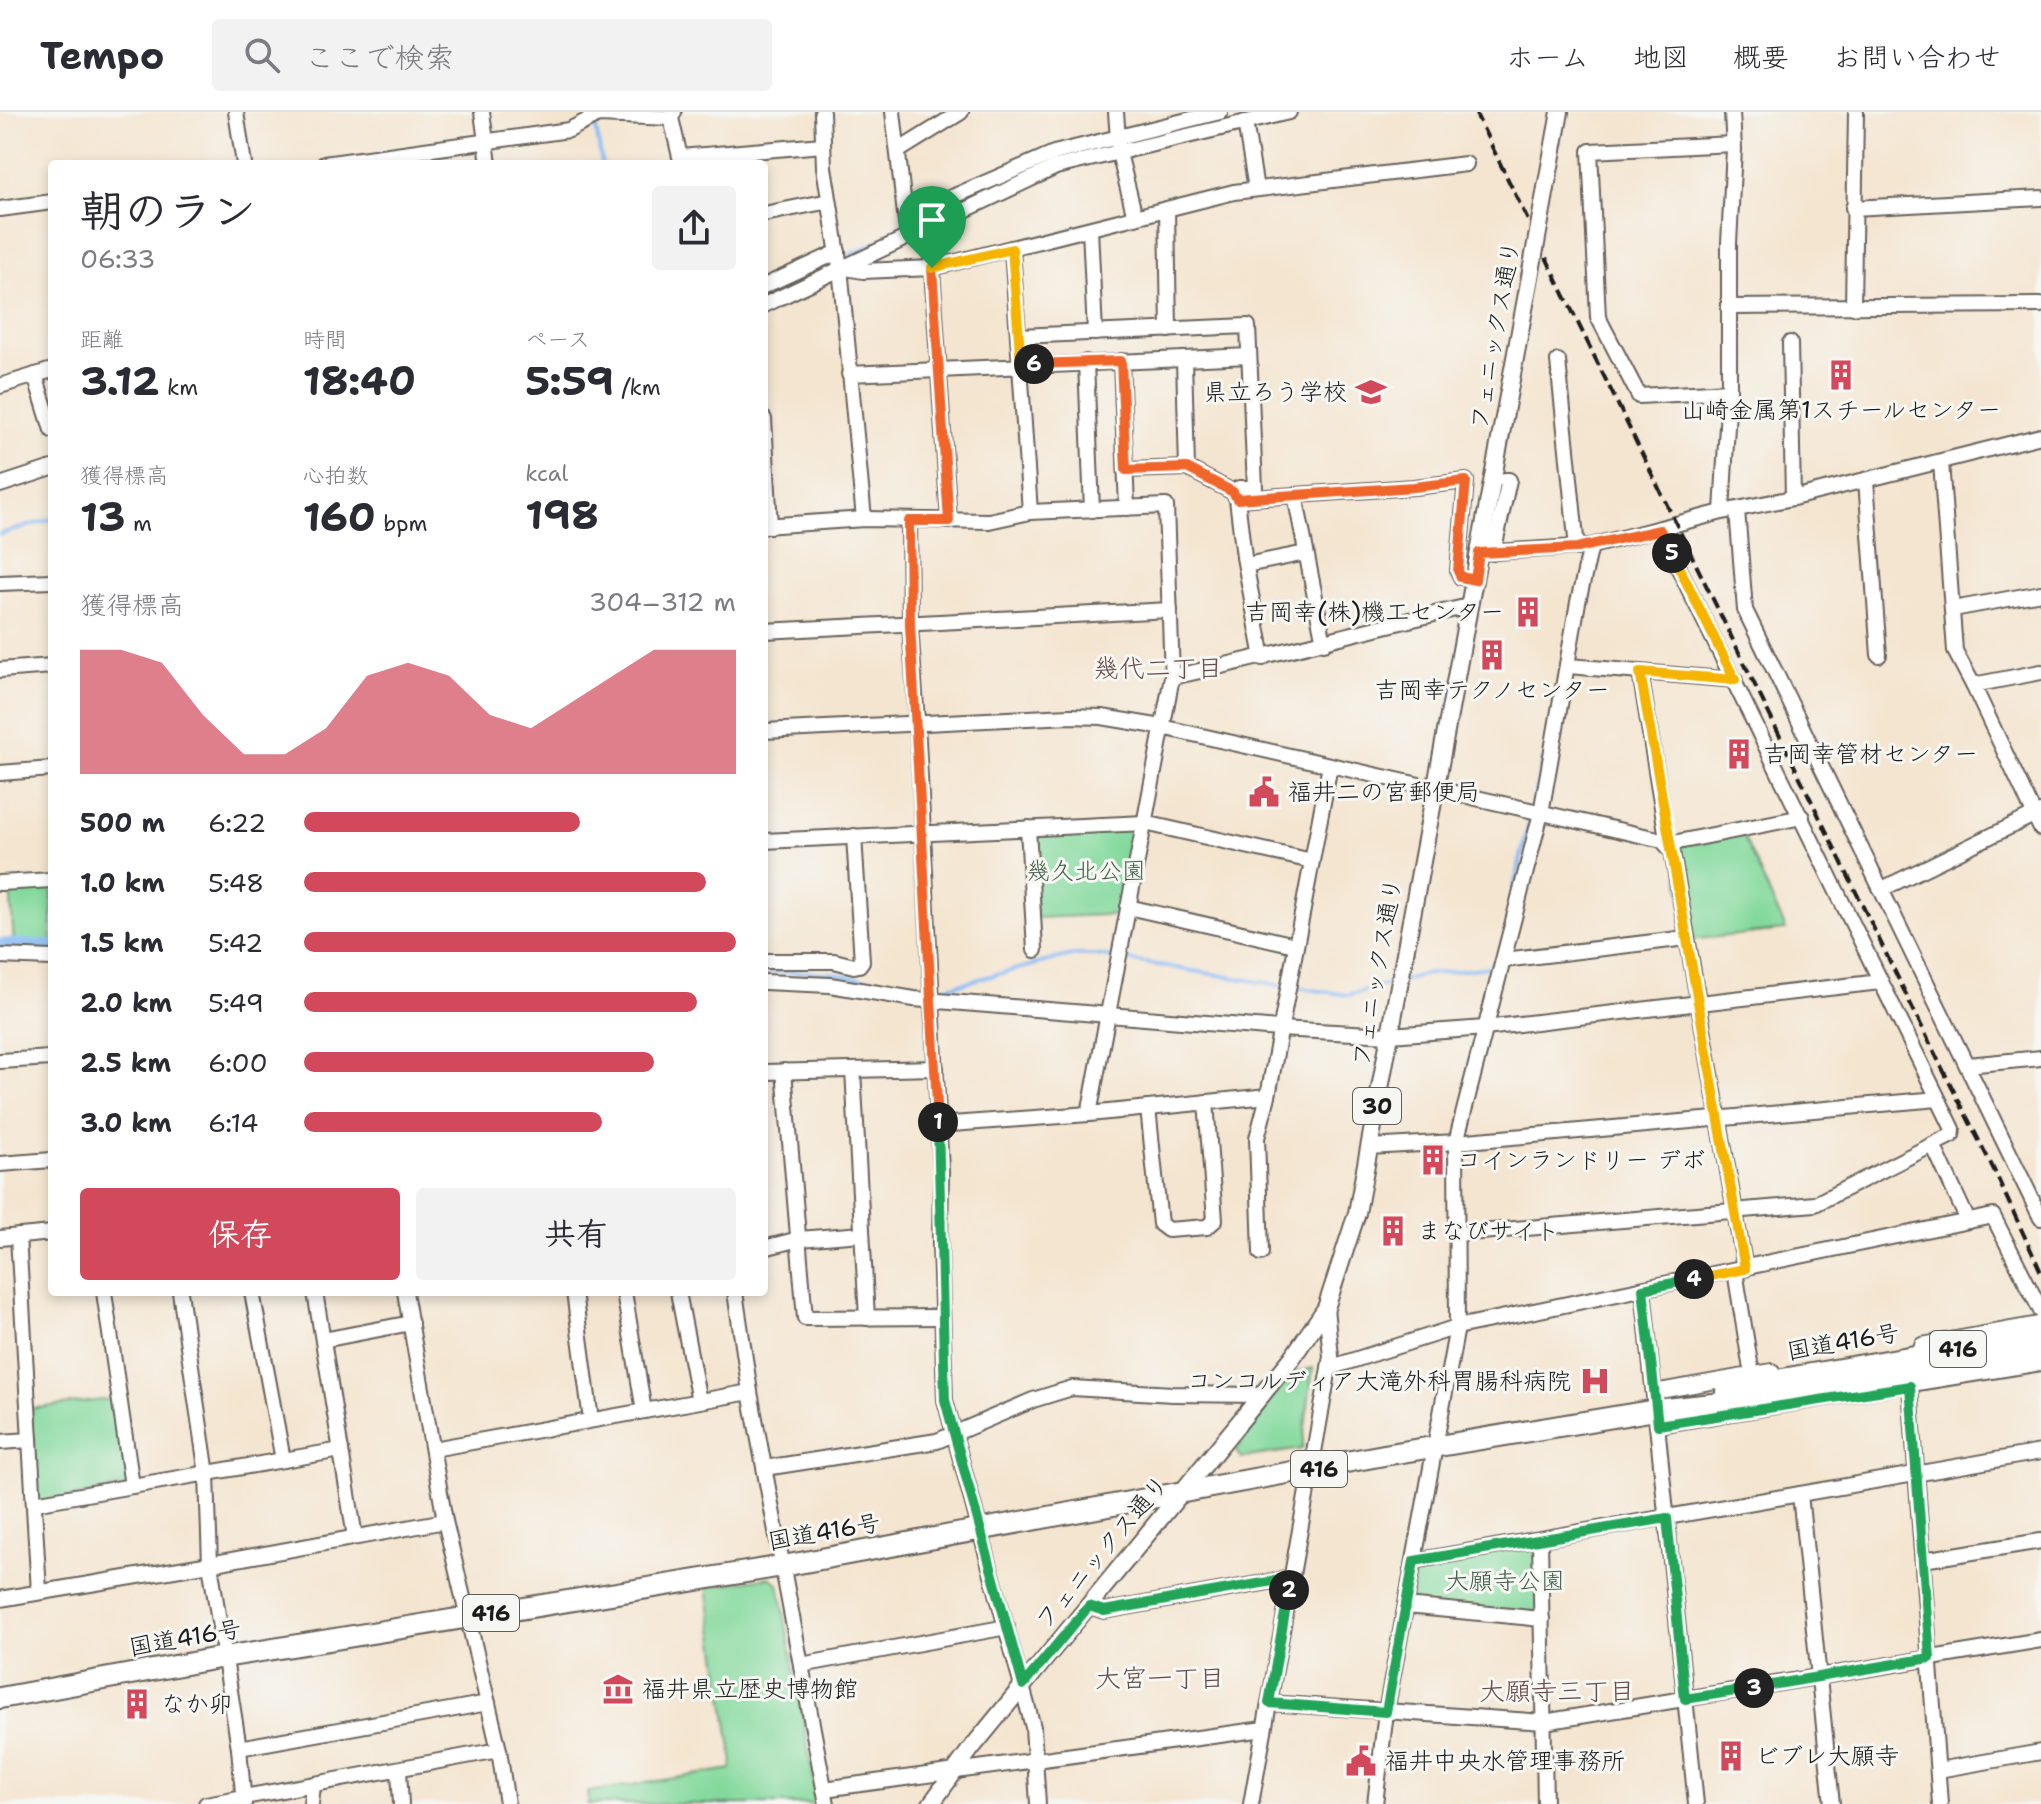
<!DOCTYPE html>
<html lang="ja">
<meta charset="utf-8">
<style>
body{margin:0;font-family:"Shantell Sans","Klee One",sans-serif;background:#f2f2f3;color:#2b2b33;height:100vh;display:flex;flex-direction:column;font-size:30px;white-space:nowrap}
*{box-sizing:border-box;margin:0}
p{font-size:26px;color:#7c7c81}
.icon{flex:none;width:44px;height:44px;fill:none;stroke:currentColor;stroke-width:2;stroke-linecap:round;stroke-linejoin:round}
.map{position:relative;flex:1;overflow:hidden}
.side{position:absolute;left:48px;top:48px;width:720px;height:1136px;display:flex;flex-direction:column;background:#fff;border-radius:8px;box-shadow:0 4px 12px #0003}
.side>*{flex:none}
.pin{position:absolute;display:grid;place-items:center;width:68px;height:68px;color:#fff;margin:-82px -34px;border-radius:50% 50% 50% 0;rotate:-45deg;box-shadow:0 0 8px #0007}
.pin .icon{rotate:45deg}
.km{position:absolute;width:40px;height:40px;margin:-20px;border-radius:50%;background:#222;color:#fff;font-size:22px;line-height:40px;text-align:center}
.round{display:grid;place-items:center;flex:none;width:84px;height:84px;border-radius:8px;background:#f2f2f3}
.overview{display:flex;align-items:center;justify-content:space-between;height:136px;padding:0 32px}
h1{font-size:44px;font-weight:700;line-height:60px}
.stats{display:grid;grid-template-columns:repeat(3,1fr);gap:12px;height:136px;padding:8px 32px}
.stats div{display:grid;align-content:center}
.stats b{font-size:40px;font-weight:700}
.stats small{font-size:22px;font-weight:400}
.stats p{font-size:22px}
.chart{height:224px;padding:16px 32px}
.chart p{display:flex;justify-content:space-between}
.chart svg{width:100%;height:144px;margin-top:8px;fill:#d1495b;opacity:.7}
.primary-button{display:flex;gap:16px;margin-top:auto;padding:16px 32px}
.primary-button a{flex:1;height:92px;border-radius:8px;background:#d1495b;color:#fff;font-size:32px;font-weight:700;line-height:92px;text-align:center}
.primary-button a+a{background:#f2f2f3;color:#2b2b33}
ul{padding:0 32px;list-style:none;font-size:26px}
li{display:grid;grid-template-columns:128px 96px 1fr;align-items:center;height:60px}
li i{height:20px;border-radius:10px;background:#d1495b}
header{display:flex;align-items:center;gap:48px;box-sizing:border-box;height:112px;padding:0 40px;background:#fff;border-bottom:2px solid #e1e1e2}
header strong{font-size:38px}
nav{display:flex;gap:44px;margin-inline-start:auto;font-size:28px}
.search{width:560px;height:72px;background:#f2f2f3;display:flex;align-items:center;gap:20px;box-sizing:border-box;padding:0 28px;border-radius:8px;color:#7c7c81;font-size:30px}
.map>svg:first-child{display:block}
.green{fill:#83d99c;stroke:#507a5c;stroke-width:2}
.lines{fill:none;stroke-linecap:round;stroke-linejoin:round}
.stream{stroke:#87baf5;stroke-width:4}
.river{stroke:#87baf5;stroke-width:22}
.minor-casing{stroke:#68625b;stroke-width:18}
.major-casing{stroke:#68625b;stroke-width:20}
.highway-casing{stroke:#68625b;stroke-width:24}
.minor{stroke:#fff;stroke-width:14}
.major{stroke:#fff;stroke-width:16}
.highway{stroke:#fff;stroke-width:20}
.rail{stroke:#1c1c1c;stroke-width:4;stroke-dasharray:12 6;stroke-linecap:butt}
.major-bridge-casing{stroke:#68625b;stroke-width:20;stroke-linecap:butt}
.major-bridge{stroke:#fff;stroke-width:16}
.split-1-casing{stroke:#fff;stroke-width:16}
.split-2-casing{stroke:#fff;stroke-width:16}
.split-3-casing{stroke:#fff;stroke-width:16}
.split-4-casing{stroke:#fff;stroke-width:16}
.split-5-casing{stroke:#fff;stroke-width:16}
.split-6-casing{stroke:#fff;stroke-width:16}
.split-7-casing{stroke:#fff;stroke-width:16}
.split-1{stroke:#f0652b;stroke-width:10}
.split-2{stroke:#22a559;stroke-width:10}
.split-3{stroke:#22a559;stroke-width:10}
.split-4{stroke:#22a559;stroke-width:10}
.split-5{stroke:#f5b400;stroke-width:10}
.split-6{stroke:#f0652b;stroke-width:10}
.split-7{stroke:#f5b400;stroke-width:10}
.labels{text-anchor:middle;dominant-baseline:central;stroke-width:6;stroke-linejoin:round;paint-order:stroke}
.shield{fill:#f6f6f2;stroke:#5d5d5c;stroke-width:2}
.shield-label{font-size:22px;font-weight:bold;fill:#1c1c1c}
.street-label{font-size:24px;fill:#1c1c1c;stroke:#f6f6f2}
.poi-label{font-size:24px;fill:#1c1c1c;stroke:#f6f6f2;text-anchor:start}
.park-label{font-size:24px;fill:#405e49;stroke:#f6f6f2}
.neighbourhood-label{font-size:26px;fill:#684d4a;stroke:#f6f6f2}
</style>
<header>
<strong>Tempo</strong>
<div class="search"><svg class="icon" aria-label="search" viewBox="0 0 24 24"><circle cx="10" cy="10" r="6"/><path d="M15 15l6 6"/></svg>ここで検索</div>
<nav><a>ホーム</a><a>地図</a><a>概要</a><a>お問い合わせ</a></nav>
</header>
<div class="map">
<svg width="2041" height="1692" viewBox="0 0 2041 1692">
<rect width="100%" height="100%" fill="#f6f6f2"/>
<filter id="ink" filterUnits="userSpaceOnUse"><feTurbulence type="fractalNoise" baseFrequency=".0125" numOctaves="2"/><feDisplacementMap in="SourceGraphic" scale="16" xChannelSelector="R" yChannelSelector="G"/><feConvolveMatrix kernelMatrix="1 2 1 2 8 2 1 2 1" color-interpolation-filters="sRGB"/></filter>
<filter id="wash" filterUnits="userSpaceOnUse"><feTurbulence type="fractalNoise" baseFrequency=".006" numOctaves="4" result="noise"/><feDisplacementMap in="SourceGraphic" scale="32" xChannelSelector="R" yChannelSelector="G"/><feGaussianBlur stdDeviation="1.8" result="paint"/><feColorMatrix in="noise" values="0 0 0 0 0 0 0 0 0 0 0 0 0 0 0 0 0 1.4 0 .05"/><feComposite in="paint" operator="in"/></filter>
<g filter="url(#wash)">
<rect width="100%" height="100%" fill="#f4e5d0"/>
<!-- green -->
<g class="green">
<polygon points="1143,713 1126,802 1036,806 1030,718"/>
<polygon points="1741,719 1786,818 1689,828 1674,734"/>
<polygon points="52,770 52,836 14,834 10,772"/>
<polygon points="1313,1256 1302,1337 1241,1346 1236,1339 1289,1262"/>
<polygon points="118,1286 132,1374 35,1391 30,1297"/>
<polygon points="1532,1432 1538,1437 1539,1505 1409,1492 1416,1451"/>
<polygon points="770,1465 779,1472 818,1692 586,1692 589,1691 588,1680 731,1657 733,1650 707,1475"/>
</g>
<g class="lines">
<!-- stream -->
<g class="stream">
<polyline points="595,10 602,52"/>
<polyline points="915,113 1006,71"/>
<polyline points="849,143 898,120"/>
<polyline points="764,183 819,156"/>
<polyline points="0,422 52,407"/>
<polyline points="1533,694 1543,648"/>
<polyline points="1511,788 1531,703"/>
<polyline points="764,859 831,861 918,878 944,876 1072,843 1096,843 1285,874"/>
<polyline points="1403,868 1422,863 1489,855 1498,847"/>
<polyline points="1294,875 1348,883 1395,870"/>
</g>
<!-- river -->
<polyline class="river" points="0,837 52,839"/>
</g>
</g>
<g filter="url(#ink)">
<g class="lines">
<!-- minor casing -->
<g class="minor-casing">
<g id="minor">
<polyline points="236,0 244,52"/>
<polyline points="482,0 489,52"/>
<polyline points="674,0 671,6 680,45 823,33"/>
<polyline points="822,0 824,55 840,155 864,407"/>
<polyline points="893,0 906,111"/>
<polyline points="1116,0 1119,41 1135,105"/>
<polyline points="1245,10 1256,77"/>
<polyline points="898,39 961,0"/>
<polyline points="324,52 569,18 598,3 671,6"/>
<polyline points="1853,96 2041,86"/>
<polyline points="0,97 52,90"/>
<polyline points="1167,97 1169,218"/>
<polyline points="764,102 829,89"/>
<polyline points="906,105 1054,41 1220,0"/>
<polyline points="929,113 949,409"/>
<polyline points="1090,117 1095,221"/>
<polyline points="1012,137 1030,400"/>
<polyline points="840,155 863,159 932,156 1234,80 1466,52"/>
<polyline points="764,174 838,140"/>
<polyline points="764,193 1056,55 1289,0"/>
<polyline points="1730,195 2041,193"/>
<polyline points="1853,195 1856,0"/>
<polyline points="1019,224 1248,214 1255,376 1239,376 1233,380"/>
<polyline points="1790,231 1793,386"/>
<polyline points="1184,247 1187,356"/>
<polyline points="1121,249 1127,396"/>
<polyline points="1558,249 1577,436"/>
<polyline points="1086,250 1092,398"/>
<polyline points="849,262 1249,244"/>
<polyline points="35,263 52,318"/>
<polyline points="0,274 52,258"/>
<polyline points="1729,279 1639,284 1598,205 1590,39 1733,32"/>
<polyline points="764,307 770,414"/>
<polyline points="1941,350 1955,539 1973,573 2041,717"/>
<polyline points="1126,358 1187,356 1233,380 1237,387 1244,445 1263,546"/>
<polyline points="1866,368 1879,543"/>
<polyline points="0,373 52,356"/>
<polyline points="1295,383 1324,531"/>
<polyline points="1237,387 1414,375 1466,369 1458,459 1461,465 1475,468"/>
<polyline points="1737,398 1745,498 2041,1106"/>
<polyline points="1722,400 1729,279 1729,131 1734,37 1732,0"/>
<polyline points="909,409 910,513 917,611 941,1059 940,1131 945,1288 1033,1615 1038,1692"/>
<polyline points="764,414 864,407 989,409 1030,400 1166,394 1172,565 1089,1002"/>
<polyline points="1479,441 1591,434 1722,400 1793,386 2041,324"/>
<polyline points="1493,441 1509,368 1505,368"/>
<polyline points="1246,453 1306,441"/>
<polyline points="0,471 52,469"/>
<polyline points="1953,497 2041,481"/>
<polyline points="764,519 1170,498"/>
<polyline points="1569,554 1735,568"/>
<polyline points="0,558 52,554"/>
<polyline points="1640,560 1668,732 1802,705"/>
<path d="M1172,565C1272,544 1370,516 1469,494"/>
<polyline points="1973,573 2041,560"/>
<polyline points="764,619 1070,604 1102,605 1162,615 1662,728 1672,739 1745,1157"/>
<polyline points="0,661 52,657"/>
<polyline points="1028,716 1035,838"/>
<polyline points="764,729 1145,711 1312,749"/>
<polyline points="0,771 52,768"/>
<polyline points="1882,777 2040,700"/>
<polyline points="1128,795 1295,833"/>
<polyline points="0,844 52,846"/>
<polyline points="1504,848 1687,826"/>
<polyline points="764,849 834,849 854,854 859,853 862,849 854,724"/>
<polyline points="764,870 830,873 914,887 1279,917 1390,923 1485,916 1880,870"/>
<polyline points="0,949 52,946"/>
<polyline points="1967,953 2041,946"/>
<polyline points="853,958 867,1206"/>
<polyline points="784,959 805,1206 942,1205"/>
<polyline points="764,960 936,956"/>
<polyline points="1148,996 1160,1112 1168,1118 1207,1115 1215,1108 1206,990"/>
<polyline points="938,1013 1089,1002 1268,984 1330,653"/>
<polyline points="1933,1033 1968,1109"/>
<polyline points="1369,1035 1456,1030 1938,987"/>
<polyline points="0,1052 52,1048"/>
<polyline points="1456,1122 1815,1092 1952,1023 1953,1017 1660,418"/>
<polyline points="18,1124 39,1480"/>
<polyline points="0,1126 52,1121"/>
<polyline points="764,1136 799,1127 862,1122"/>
<polyline points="1261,1141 1257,1026 1268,984"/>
<polyline points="1735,1159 1752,1263"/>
<polyline points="1643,1177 1696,1692"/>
<polyline points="104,1180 132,1374"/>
<polyline points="180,1180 207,1362 210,1452 239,1636 244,1692"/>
<polyline points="252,1180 283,1348"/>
<polyline points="315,1180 355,1425"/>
<polyline points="405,1180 445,1409 499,1638 507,1692"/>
<polyline points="574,1180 591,1308"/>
<polyline points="624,1180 644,1299"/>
<polyline points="678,1180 699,1289"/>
<polyline points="735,1180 750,1280 827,1692"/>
<polyline points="323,1228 411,1211"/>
<polyline points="1922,1233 2039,1212"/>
<polyline points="1329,1256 1457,1215 1993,1104 2041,1199"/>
<polyline points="1910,1274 1940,1692"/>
<polyline points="1654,1280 1772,1259"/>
<polyline points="1658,1313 2041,1251"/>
<polyline points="0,1330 30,1328"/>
<polyline points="433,1337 750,1280"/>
<polyline points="765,1356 937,1329 1033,1288 1072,1276 1173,1282 1263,1283"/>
<polyline points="1800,1382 1832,1692"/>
<polyline points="34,1391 341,1338"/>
<polyline points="1540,1428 1545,1692"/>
<polyline points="1923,1448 2041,1429"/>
<polyline points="1414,1449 2041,1340"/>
<polyline points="0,1487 210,1452 445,1409"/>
<polyline points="1089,1494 1104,1499 1291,1466"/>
<polyline points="1406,1494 1542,1507"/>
<polyline points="801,1553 1007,1515"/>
<polyline points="1269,1591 1544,1610 2041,1528"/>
<polyline points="239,1636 488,1591"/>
<polyline points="399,1658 401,1692"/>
<polyline points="1938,1658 2041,1640"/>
<polyline points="824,1677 1264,1617"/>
<polyline points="206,1692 499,1638"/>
<polyline points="311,1692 313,1673"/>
<polyline points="1251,1692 1329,1256 1331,1244 1326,1196"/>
<polyline points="1375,1692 1386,1600 1457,1215 1456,1030 1541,701 1578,490 1591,434"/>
</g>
</g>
<!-- major casing -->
<g class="major-casing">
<g id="major">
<polyline points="1546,76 1560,0"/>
<polyline points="931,1692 970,1638 1292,1246 1326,1196 1357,1101 1530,165"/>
</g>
</g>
<!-- highway casing -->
<g class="highway-casing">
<g id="highway">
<polyline points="1726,1280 1766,1270 2041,1222"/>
<polyline points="0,1586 224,1545 783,1454 1384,1343 1656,1298 1770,1286 2041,1238"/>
</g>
</g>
<!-- minor -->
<use href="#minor" class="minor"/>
<!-- major -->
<use href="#major" class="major"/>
<!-- highway -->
<use href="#highway" class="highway"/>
<!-- rail -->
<polyline class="rail" points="1475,0 1940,952 1993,1056 2041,1160"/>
<!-- major-bridge casing -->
<g class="major-bridge-casing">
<polyline id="major-bridge" points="1530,165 1546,76"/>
</g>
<!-- major-bridge -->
<use href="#major-bridge" class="major-bridge"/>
</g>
</g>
<g class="lines" filter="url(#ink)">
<!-- split-1 casing -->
<g class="split-1-casing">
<polyline id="split-1" points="932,156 949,409 909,409 910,513 938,1010"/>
</g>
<!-- split-2 casing -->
<g class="split-2-casing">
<polyline id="split-2" points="938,1010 945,1288 1023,1573 1089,1494 1104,1499 1291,1466 1289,1478"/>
</g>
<!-- split-3 casing -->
<g class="split-3-casing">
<polyline id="split-3" points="1289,1478 1269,1591 1386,1600 1414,1449 1667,1406 1685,1587 1754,1576"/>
</g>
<!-- split-4 casing -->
<g class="split-4-casing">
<polyline id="split-4" points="1694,1167 1643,1177 1658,1313 1910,1274 1930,1546 1754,1576"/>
</g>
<!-- split-5 casing -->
<g class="split-5-casing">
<polyline id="split-5" points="1672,441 1735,568 1640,560 1745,1157 1694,1167"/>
</g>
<!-- split-6 casing -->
<g class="split-6-casing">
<polyline id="split-6" points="1034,252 1121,249 1126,358 1187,356 1233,380 1237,387 1414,375 1466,369 1458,459 1461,465 1475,468 1479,441 1577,436 1660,418 1672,441"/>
</g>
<!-- split-7 casing -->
<g class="split-7-casing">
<polyline id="split-7" points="932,156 1012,137 1021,253 1034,252"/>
</g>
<!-- split-1 -->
<use href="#split-1" class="split-1"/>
<!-- split-2 -->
<use href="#split-2" class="split-2"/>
<!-- split-3 -->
<use href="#split-3" class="split-3"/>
<!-- split-4 -->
<use href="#split-4" class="split-4"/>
<!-- split-5 -->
<use href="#split-5" class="split-5"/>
<!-- split-6 -->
<use href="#split-6" class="split-6"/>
<!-- split-7 -->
<use href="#split-7" class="split-7"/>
</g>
<!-- icons -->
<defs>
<g id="building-bare" transform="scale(2.4)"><path d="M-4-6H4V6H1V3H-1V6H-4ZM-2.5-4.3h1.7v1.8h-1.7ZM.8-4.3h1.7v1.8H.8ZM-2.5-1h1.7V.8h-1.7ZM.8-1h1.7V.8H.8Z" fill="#d1495b" stroke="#f6f6f2" stroke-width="2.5" paint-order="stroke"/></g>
<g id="school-bare" transform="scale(2.4)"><path d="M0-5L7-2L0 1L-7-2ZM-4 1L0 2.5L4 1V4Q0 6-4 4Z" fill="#d1495b" stroke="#f6f6f2" stroke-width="2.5" paint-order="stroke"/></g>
<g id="civic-bare" transform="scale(2.4)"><path d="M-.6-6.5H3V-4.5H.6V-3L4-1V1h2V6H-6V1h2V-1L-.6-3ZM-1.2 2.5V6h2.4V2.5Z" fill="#d1495b" stroke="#f6f6f2" stroke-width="2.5" paint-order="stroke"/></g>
<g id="hospital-bare" transform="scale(2.4)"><path d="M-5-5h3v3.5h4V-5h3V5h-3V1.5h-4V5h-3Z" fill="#d1495b" stroke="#f6f6f2" stroke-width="2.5" paint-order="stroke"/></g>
<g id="museum-bare" transform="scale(2.4)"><path d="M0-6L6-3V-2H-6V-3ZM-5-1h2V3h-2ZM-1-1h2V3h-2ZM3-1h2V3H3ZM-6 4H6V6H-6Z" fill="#d1495b" stroke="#f6f6f2" stroke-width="2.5" paint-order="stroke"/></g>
</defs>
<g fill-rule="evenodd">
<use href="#building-bare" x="1841" y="263"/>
<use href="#school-bare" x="1371" y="280"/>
<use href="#building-bare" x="1528" y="500"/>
<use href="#building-bare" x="1492" y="543"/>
<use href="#building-bare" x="1739" y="642"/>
<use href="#civic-bare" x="1264" y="680"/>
<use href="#building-bare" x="1433" y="1048"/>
<use href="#building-bare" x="1393" y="1119"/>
<use href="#hospital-bare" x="1595" y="1269"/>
<use href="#museum-bare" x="618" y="1577"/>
<use href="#building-bare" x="137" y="1592"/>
<use href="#building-bare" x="1731" y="1644"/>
<use href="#civic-bare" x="1361" y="1649"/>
</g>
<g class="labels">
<!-- shield labels -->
<g class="shield">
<rect x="1353" y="976" width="48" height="36" rx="6"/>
<rect x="1930" y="1219" width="56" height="36" rx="6"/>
<rect x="1291" y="1339" width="56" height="36" rx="6"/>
<rect x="463" y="1483" width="56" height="36" rx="6"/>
</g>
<g class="shield-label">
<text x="1377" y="994">30</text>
<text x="1958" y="1237">416</text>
<text x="1319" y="1357">416</text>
<text x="491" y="1501">416</text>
</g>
<!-- street labels -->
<g class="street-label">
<text transform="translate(1495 223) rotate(-80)">フェニックス通り</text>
<text transform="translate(1377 860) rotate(-80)">フェニックス通り</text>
<text transform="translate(1843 1230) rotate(-10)">国道416号</text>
<text transform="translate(824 1420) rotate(-10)">国道416号</text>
<text transform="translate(1102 1440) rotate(-50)">フェニックス通り</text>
<text transform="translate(185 1526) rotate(-10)">国道416号</text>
</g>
<!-- poi labels -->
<g class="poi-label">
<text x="1347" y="280" text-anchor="end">県立ろう学校</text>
<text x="1841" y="298" text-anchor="middle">山崎金属第1スチールセンター</text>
<text x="1504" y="500" text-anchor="end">吉岡幸(株)機工センター</text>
<text x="1492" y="578" text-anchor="middle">吉岡幸テクノセンター</text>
<text x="1763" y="642">吉岡幸管材センター</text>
<text x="1288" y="680">福井二の宮郵便局</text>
<text x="1457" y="1048">コインランドリー デボ</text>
<text x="1417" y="1119">まなびサイト</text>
<text x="1571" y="1269" text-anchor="end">コンコルディア大滝外科胃腸科病院</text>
<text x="642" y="1577">福井県立歴史博物館</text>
<text x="161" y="1592">なか卯</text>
<text x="1755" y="1644">ビブレ大願寺</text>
<text x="1385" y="1649">福井中央水管理事務所</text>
</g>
<!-- park labels -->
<g class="park-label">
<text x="1086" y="759">幾久北公園</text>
<text x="1505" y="1469">大願寺公園</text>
</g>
<!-- neighbourhood labels -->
<g class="neighbourhood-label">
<text x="1158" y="555">幾代二丁目</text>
<text x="1160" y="1565">大宮一丁目</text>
<text x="1557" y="1578">大願寺三丁目</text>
</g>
</g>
</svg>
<div class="pin" style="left:932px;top:156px;background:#1e9e55"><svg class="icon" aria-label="arrive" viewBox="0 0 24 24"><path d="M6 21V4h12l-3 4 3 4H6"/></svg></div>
<b class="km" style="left:938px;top:1010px">1</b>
<b class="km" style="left:1289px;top:1478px">2</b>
<b class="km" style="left:1754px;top:1576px">3</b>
<b class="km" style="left:1694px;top:1167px">4</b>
<b class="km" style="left:1672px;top:441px">5</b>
<b class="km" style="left:1034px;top:252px">6</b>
<section class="side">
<div class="overview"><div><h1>朝のラン</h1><p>06:33</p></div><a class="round"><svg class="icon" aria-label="share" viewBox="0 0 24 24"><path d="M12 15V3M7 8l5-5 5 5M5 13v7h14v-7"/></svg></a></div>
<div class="stats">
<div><p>距離</p><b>3.12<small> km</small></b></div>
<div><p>時間</p><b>18:40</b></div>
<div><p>ペース</p><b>5:59<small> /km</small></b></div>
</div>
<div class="stats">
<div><p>獲得標高</p><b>13<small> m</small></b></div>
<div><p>心拍数</p><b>160<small> bpm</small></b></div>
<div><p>kcal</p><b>198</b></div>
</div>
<div class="chart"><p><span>獲得標高</span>304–312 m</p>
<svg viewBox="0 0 160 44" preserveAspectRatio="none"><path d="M0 44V6L10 6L20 10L30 26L40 38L50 38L60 30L70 14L80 10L90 14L100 26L110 30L120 22L130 14L140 6L150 6L160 6V44z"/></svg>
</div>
<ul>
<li><b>500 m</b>6:22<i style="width:64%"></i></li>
<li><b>1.0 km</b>5:48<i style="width:93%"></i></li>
<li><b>1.5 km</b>5:42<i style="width:100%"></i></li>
<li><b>2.0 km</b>5:49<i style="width:91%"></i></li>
<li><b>2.5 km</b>6:00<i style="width:81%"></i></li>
<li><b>3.0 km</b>6:14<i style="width:69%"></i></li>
</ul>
<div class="primary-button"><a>保存</a><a>共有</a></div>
</section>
</div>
